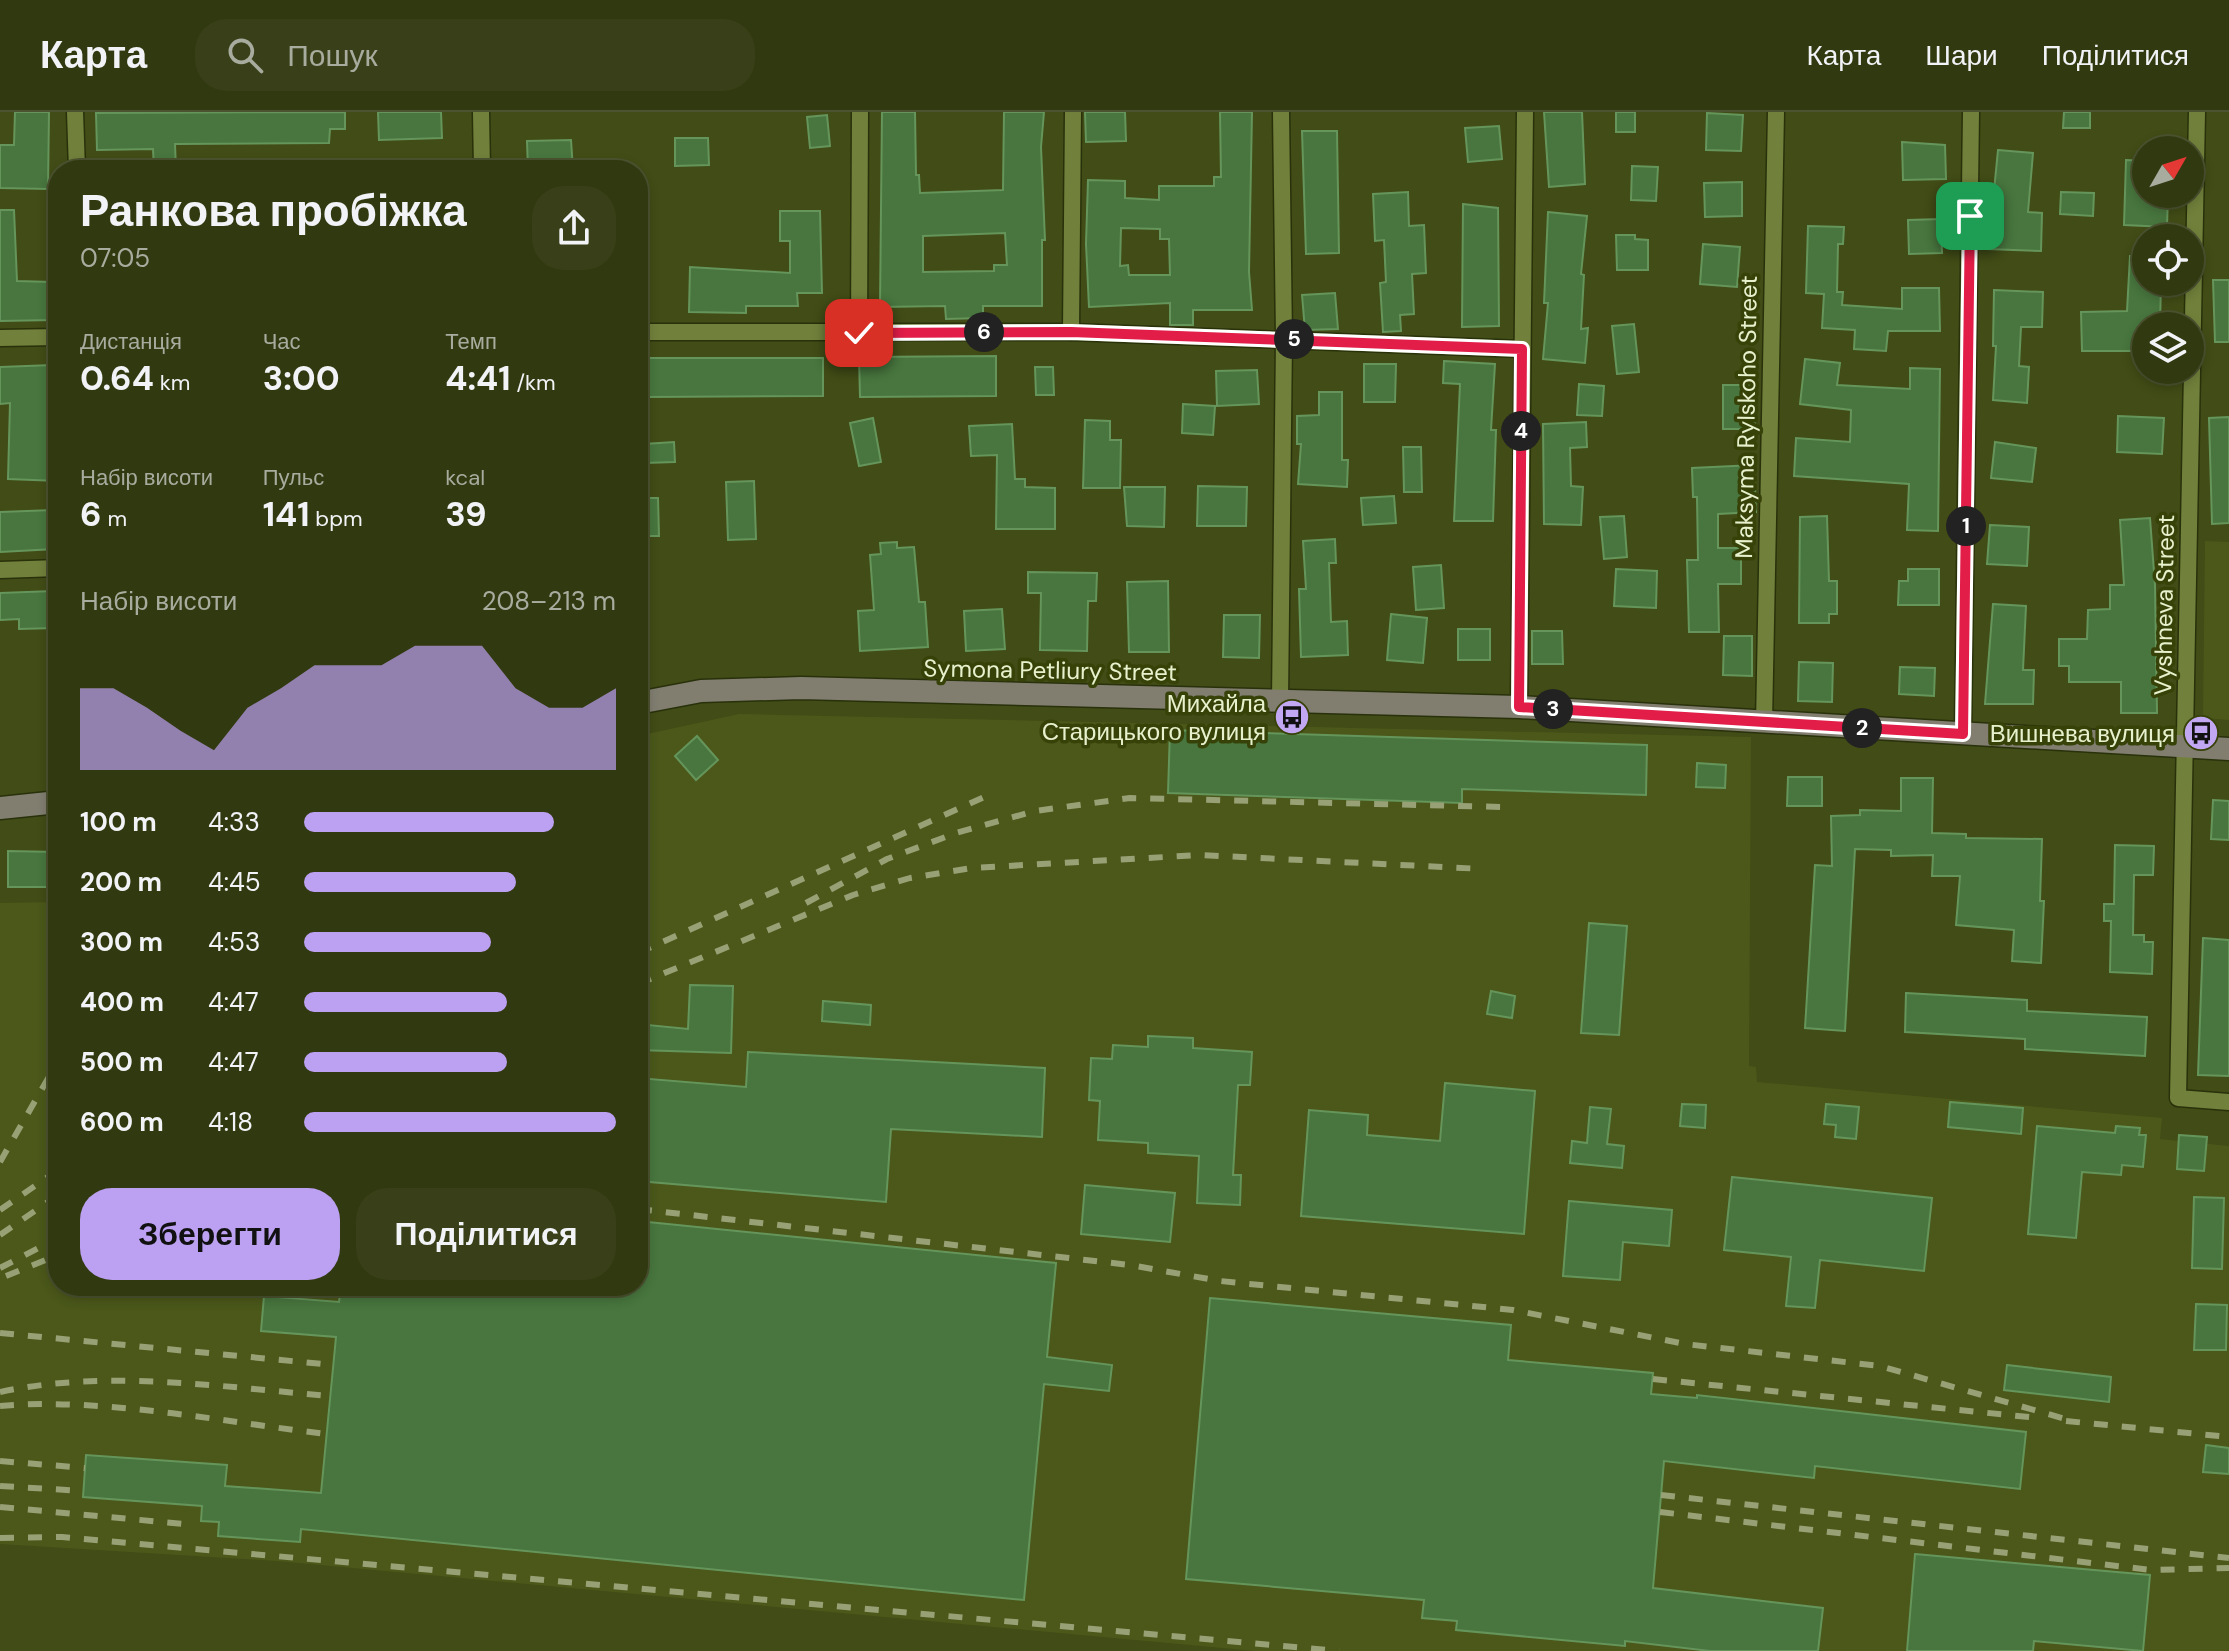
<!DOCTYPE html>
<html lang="uk">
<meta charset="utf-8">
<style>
body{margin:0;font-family:"DM Sans",sans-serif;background:#394019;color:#f1f3f6;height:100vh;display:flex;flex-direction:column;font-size:30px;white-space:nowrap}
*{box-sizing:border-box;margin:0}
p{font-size:26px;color:#a8ac9f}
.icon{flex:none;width:44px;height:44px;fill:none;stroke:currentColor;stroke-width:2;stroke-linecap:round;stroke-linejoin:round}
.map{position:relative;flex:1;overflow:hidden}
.panel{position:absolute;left:48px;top:48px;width:600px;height:1136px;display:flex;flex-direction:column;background:#313910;border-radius:32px;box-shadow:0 4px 12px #0003,0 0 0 2px #4c5330}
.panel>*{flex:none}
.needle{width:52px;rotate:51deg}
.tools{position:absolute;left:2132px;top:24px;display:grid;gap:16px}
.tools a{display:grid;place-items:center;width:72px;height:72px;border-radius:50%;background:#313910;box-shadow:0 4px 12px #0003,0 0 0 2px #4c5330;font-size:40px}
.pin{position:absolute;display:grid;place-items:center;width:68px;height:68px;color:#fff;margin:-34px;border-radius:16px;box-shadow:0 4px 12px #0006}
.km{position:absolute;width:40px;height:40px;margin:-20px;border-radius:50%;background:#222;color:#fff;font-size:22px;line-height:40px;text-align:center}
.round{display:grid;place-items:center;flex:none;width:84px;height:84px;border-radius:32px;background:#394019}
.overview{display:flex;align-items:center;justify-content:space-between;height:136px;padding:0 32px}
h1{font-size:44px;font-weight:700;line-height:60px}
.figures{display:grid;grid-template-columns:repeat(3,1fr);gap:12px;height:136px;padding:8px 32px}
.figures div{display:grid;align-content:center}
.figures b{font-size:34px;font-weight:700}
.figures small{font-size:22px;font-weight:400}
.figures p{font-size:22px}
.chart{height:224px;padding:16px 32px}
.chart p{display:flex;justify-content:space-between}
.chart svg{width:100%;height:144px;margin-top:8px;fill:#bca0f2;opacity:.7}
.cta{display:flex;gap:16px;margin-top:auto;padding:16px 32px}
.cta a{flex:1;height:92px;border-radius:32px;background:#bca0f2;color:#111;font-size:32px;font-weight:700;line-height:92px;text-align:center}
.cta a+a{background:#394019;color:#f1f3f6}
ul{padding:0 32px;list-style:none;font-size:26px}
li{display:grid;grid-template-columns:128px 96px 1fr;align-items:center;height:60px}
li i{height:20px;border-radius:10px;background:#bca0f2}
header{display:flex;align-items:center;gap:48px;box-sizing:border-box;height:112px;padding:0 40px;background:#313910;border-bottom:2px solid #4c5330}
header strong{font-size:38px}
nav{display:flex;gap:44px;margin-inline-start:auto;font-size:28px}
.search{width:560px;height:72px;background:#394019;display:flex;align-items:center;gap:20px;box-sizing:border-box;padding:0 28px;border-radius:32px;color:#a8ac9f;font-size:30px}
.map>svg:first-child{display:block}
.built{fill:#4b581a}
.building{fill:#48763e;stroke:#65955b;stroke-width:2;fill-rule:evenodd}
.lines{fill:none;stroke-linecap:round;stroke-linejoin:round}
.minor-casing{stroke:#29310b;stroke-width:19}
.secondary-casing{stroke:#29310b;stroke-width:25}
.minor{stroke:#71813b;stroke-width:16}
.secondary{stroke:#817e70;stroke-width:22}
.rail{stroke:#97a175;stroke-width:6;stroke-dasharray:14 14;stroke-linecap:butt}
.route-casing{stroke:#fff;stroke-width:16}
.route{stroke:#e11d48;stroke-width:10}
.labels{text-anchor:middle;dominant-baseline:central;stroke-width:7;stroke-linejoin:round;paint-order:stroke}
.street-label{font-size:24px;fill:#e7f1cd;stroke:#374208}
.poi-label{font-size:24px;fill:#e7f1cd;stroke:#374208;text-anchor:end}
</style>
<header>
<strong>Карта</strong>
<div class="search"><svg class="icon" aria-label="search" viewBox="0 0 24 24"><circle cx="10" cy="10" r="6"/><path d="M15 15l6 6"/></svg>Пошук</div>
<nav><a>Карта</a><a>Шари</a><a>Поділитися</a></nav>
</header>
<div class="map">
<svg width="2229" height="1539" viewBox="0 0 2229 1539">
<rect width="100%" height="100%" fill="#414c16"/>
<!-- built -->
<g class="built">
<polygon points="2205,429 2229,430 2229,608 2203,606"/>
<polygon points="739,602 1751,625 1749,954 1756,955 1757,970 2162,1006 2160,1027 2229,1034 2229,1539 1255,1539 277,1449 0,1432 0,791 58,790 58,1174 638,1174 638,624"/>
</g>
<!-- building -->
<g class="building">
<polygon points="15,0 49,0 48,77 0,76 0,33 14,33"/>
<polygon points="345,0 345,17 330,17 329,31 175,32 176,58 154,58 153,37 97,38 96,1"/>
<polygon points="378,0 441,0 442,26 379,28"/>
<path d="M882,0H915L916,63H919L920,81L1003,78L1004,0H1044L1041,35L1045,128H1042V194H983V206L946,207L945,194L880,195ZM1005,121L1007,153H994V159L923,160V124Z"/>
<polygon points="1085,0 1125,0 1126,29 1086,30"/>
<path d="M1220,0H1252L1249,160L1252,198H1193V213H1170V191L1089,195L1086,132L1088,68L1125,69V86L1159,88V74H1214V65H1221ZM1121,116L1160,117V127H1169L1170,163H1129L1128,153L1120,154Z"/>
<polygon points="1544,0 1582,0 1585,72 1549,75"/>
<rect x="1616" y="0" width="19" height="20"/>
<polygon points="2064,0 2090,0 2090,16 2063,16"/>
<polygon points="1707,1 1743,3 1741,39 1706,38"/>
<polygon points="827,3 830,34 810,36 807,5"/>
<polygon points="1499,14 1502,47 1468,50 1465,16"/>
<polygon points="1302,19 1337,19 1339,141 1306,142"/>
<polygon points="675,26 708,26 709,53 675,54"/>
<polygon points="571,28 573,58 528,58 527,29"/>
<polygon points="1902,30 1945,33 1946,67 1903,68"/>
<polygon points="1998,38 2033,41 2028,100 2042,101 2041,139 1987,137 1988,99 1992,99"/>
<polygon points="2126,48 2146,49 2146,82 2168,82 2167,115 2124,113"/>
<polygon points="1632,54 1658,55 1656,89 1631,88"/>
<polygon points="1742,70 1742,104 1705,105 1704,71"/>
<polygon points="1408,80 1409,114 1424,113 1426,161 1412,162 1414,202 1400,203 1401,219 1383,220 1380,171 1386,170 1384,128 1375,129 1373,82"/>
<polygon points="2061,80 2094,81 2093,104 2060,102"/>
<polygon points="1463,92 1498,96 1499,214 1462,215"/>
<polygon points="0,98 14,98 17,169 52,170 53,208 0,209"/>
<polygon points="780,99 820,99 822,181 797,181 798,194 746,194 746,201 689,200 690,155 790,161 790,129 780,129"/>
<polygon points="1548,100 1587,104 1581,162 1584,163 1581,217 1588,216 1585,251 1543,247 1548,191 1544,191"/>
<polygon points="1941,107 1942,141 1909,142 1908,108"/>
<polygon points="1808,114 1844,115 1843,132 1838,132 1837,180 1843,180 1842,193 1902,197 1902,176 1939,176 1940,219 1888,219 1886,239 1854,237 1855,218 1822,216 1824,182 1806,181"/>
<polygon points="1616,123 1635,123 1635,127 1648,128 1648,158 1617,158"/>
<polygon points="1703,132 1740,135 1737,175 1700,172"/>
<polygon points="2130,144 2146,145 2146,170 2161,170 2160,214 2146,214 2146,239 2082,239 2081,200 2127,199"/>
<polygon points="2213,168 2229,168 2229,230 2215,230"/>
<polygon points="1994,178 2043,180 2042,215 2021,215 2019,254 2029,255 2027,291 1993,288 1996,234 1993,234"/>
<polygon points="1335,181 1338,217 1305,218 1302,183"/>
<polygon points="1634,212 1639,260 1617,262 1612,214"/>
<polygon points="996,244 996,284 860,285 859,245"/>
<polygon points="646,246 823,246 823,284 647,285"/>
<polygon points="1805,247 1840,251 1837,273 1910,277 1910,256 1940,257 1938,419 1907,418 1909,372 1794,364 1796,326 1850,330 1851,298 1800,292"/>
<polygon points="1444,249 1495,252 1491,318 1496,318 1493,409 1454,409 1460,272 1443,271"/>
<polygon points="1364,252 1396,252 1395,290 1364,290"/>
<polygon points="52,253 53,291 58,290 58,369 8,367 10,291 0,292 0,255"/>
<polygon points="1035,255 1053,255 1054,283 1036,283"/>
<polygon points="1257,258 1259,292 1217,294 1216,259"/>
<polygon points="1579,272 1604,274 1602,304 1577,303"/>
<rect x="1723" y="273" width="32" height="44"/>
<polygon points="1319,280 1342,280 1342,348 1348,348 1347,375 1298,372 1301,332 1297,332 1297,304 1319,303"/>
<polygon points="1183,292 1215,294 1213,323 1182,321"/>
<polygon points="2118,304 2164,306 2162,342 2117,340"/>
<polygon points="2229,305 2229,411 2212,412 2209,306"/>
<polygon points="873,306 881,350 859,354 850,311"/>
<polygon points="1085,308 1110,309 1110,328 1121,328 1120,376 1083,376"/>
<polygon points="1586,310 1587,335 1570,336 1571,374 1583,375 1581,413 1544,412 1543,312"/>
<polygon points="1012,312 1015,367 1025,367 1025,375 1055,376 1055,417 996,417 997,343 971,344 969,314"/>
<polygon points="674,330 675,350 645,351 644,332"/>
<polygon points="1995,330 2036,336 2032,370 1991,366"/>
<polygon points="1403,335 1421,335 1422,380 1404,380"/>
<polygon points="1754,353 1756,400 1718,402 1718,436 1741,436 1741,472 1718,472 1719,520 1689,520 1687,448 1698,448 1697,385 1693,385 1692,356"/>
<polygon points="754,369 756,427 728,428 726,370"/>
<polygon points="1198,374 1247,375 1246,414 1197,414"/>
<polygon points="1124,375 1165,375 1164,415 1127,414"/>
<polygon points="1394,384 1396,411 1363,413 1361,386"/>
<polygon points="638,386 658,386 659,424 638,424"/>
<polygon points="53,398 55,437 0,440 0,400"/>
<polygon points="1624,404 1627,445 1604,447 1600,405"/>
<polygon points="1827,404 1829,469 1837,469 1837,502 1829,502 1829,511 1799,511 1800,405"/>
<polygon points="2150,406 2155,473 2157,601 2121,601 2121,570 2069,570 2069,554 2059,554 2059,527 2087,527 2088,498 2110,497 2110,473 2124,473 2120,408"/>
<polygon points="1990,413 2029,415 2027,454 1987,452"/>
<polygon points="1335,427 1336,451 1329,451 1331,510 1347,509 1348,543 1301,545 1299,477 1306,477 1303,429"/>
<polygon points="897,430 897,436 914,435 919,490 925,490 928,535 860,539 858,499 874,498 870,443 881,442 880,431"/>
<polygon points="1441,453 1444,496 1416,498 1413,455"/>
<polygon points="1616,457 1657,459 1656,496 1614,494"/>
<polygon points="1908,457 1939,457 1939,493 1898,493 1899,469 1908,469"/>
<polygon points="1028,460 1097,461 1096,489 1088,489 1087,539 1040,538 1041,481 1028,481"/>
<polygon points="1168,469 1169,540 1129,540 1127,470"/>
<polygon points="53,479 55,516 19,517 19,507 0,508 0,481"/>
<polygon points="1993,492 2026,494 2023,558 2034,558 2033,592 1985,592"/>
<polygon points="1002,497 1005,537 966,539 964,499"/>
<polygon points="1391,502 1427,506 1423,551 1387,548"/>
<polygon points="1224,503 1260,503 1259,546 1223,545"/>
<rect x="1458" y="517" width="32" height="31"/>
<polygon points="1532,519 1562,519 1563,552 1532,552"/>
<polygon points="1724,524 1752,524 1752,564 1723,563"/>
<polygon points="1799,550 1833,551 1832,590 1798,589"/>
<polygon points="1900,555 1935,556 1934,584 1899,582"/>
<polygon points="1170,618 1647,633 1646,683 1462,677 1462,691 1168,681"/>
<polygon points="697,624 718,648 696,668 675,644"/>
<polygon points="1697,651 1726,653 1725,676 1696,675"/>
<polygon points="1788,665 1822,665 1822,694 1787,694"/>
<polygon points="1901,666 1933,666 1932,721 1966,722 1966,726 2042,727 2040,789 2044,789 2041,851 2012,849 2014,818 1956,813 1960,764 1932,764 1933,743 1891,744 1891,738 1855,737 1845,919 1805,916 1815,753 1832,754 1831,704 1860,703 1860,698 1901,699"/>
<polygon points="2213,688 2229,689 2229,728 2211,727"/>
<polygon points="2115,733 2154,734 2153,763 2134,763 2133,823 2144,823 2144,830 2153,830 2152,862 2110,860 2111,809 2104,809 2104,792 2114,792"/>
<polygon points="8,739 58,740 58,775 8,775"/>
<polygon points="1589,811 1627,814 1619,923 1581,921"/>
<polygon points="2203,826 2229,828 2229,964 2198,963"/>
<polygon points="690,873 733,874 731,941 638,938 638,912 688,917"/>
<polygon points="1491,879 1515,884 1512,906 1487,902"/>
<polygon points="1906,881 2027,888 2027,899 2147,905 2145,944 2025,937 2025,927 1905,920"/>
<polygon points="823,889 871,893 870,913 822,909"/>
<polygon points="1148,924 1193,926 1193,936 1252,940 1250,973 1238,973 1233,1063 1241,1063 1240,1093 1197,1091 1199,1044 1148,1041 1148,1031 1098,1028 1100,989 1089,988 1091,946 1112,947 1113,933 1148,935"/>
<polygon points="748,940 1045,956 1042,1025 891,1017 886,1090 638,1069 638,966 746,975"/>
<polygon points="1445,971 1535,979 1524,1122 1301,1104 1309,998 1368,1003 1367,1023 1440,1029"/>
<polygon points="1950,990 2023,996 2021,1022 1948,1015"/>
<polygon points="1682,992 1706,993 1705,1016 1680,1014"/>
<polygon points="1826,992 1859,995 1856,1027 1835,1025 1836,1013 1824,1012"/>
<polygon points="1590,995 1611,997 1607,1032 1624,1034 1622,1056 1570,1051 1572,1029 1587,1031"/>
<polygon points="2037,1014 2115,1021 2116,1014 2140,1016 2139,1023 2146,1023 2143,1055 2122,1053 2121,1063 2082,1060 2076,1126 2028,1122"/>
<polygon points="2179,1023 2207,1025 2204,1059 2177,1057"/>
<polygon points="1732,1065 1932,1086 1924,1159 1820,1148 1815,1196 1786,1194 1791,1145 1724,1138"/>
<polygon points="1085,1073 1175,1081 1170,1130 1081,1122"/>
<polygon points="2194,1085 2224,1086 2222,1157 2192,1156"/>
<polygon points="1569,1089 1672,1098 1669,1134 1623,1130 1620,1168 1563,1164"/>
<polygon points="638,1109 1056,1151 1047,1245 1112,1253 1109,1279 1044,1272 1024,1488 301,1417 300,1430 218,1424 219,1410 201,1409 202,1394 83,1385 86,1343 227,1353 225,1374 321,1381 336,1225 261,1219 264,1184 339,1190 341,1175 370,1178 370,1174 638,1174"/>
<polygon points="1210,1186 1511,1213 1508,1248 1653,1261 1651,1282 1697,1286 1697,1283 2026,1320 2020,1377 1815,1354 1814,1366 1664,1349 1653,1476 1823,1496 1818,1539 1710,1539 1625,1529 1625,1534 1456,1518 1457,1509 1422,1506 1424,1488 1186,1467"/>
<polygon points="2196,1192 2227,1193 2226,1238 2194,1238"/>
<polygon points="2007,1253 2111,1265 2109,1290 2004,1278"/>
<polygon points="2206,1333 2229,1336 2229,1362 2203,1360"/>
<polygon points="1915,1442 2150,1463 2143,1539 2034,1529 2033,1539 1907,1539"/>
</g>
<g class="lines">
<!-- minor casing -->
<g class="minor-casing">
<g id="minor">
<polyline points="75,0 77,58"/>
<polyline points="481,0 482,58"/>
<polyline points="2197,0 2178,986 2229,990"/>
<polyline points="638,220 1071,220 1522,237"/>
<polyline points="1071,220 1073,0"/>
<polyline points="859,221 860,0"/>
<polyline points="0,226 58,225"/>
<polyline points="0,458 58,456"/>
<polyline points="1280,589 1284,226 1281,0"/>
<polyline points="1519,595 1525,0"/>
<polyline points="1764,611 1776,0"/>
<polyline points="1963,622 1971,0"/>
</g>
</g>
<!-- secondary casing -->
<g class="secondary-casing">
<g id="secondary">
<polyline points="638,591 701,579 801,576 1519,595 2229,637"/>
<polyline points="0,696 58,690"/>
</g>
</g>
<!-- minor -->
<use href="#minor" class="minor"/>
<!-- secondary -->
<use href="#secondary" class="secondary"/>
<!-- rail -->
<g class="rail">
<polyline points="806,791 887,747 956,721 1035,699 1130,686 1502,695"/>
<polyline points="638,841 993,681"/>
<polyline points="638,872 853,783 910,766 972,756 1200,743 1483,757"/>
<polyline points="0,1050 58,949"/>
<polyline points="638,1097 1130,1153 1220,1169 1513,1198 1685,1232 1880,1254 2076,1310"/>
<polyline points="0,1098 58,1058"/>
<polyline points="0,1123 58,1083"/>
<polyline points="0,1156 58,1126"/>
<polyline points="6,1164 58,1143"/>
<polyline points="0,1221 333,1253"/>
<polyline points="1653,1267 2038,1306"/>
<path d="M0,1280C108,1257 221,1275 330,1284"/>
<path d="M0,1294C102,1285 224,1310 326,1322"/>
<polyline points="2066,1309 2229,1325"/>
<polyline points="0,1349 85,1356"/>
<polyline points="0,1374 83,1379"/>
<polyline points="1661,1383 2229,1446"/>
<polyline points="0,1395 195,1413"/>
<polyline points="1660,1400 2151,1458 2229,1456"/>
<polyline points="0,1426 62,1425 1339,1539"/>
</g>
</g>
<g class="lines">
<!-- route casing -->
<g class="route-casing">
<polyline id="route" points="859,221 1071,220 1522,237 1519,595 1963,622 1970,104"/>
</g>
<!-- route -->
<use href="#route" class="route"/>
</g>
<!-- icons -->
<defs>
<g id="bus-disc" transform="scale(1.8)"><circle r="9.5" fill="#c2a7f2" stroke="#374208"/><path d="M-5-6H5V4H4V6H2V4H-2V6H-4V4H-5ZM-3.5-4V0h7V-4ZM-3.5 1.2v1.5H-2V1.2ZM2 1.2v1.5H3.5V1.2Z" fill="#111"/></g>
</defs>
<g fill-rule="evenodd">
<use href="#bus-disc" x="1292" y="605"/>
<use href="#bus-disc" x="2201" y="621"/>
</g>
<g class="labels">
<!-- street labels -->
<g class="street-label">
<text transform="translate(1746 305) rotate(-89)">Maksyma Rylskoho Street</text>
<text transform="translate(2164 493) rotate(-89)">Vyshneva Street</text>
<text transform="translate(1050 558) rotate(1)">Symona Petliury Street</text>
</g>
<!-- poi labels -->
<g class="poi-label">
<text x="1266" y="591">Михайла<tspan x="1266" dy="28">Старицького вулиця</tspan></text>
<text x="2175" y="621">Вишнева вулиця</text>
</g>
</g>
</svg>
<div class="tools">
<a><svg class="needle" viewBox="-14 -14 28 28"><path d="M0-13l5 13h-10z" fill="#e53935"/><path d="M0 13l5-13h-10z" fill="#a8ac9f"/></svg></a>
<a><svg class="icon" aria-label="locate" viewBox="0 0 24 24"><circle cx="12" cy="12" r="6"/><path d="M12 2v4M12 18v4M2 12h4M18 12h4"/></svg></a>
<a><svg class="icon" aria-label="layers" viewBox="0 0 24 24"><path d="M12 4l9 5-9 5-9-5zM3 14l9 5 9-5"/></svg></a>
</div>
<div class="pin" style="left:1970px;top:104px;background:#1e9e55"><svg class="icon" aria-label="arrive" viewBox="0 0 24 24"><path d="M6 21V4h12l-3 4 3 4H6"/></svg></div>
<div class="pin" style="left:859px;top:221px;background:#d93025"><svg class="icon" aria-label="check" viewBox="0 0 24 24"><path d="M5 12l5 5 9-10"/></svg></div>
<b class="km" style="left:1966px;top:414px">1</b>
<b class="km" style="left:1862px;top:616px">2</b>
<b class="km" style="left:1553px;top:597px">3</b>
<b class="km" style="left:1521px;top:319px">4</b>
<b class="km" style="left:1294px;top:227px">5</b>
<b class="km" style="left:984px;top:220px">6</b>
<section class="panel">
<div class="overview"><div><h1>Ранкова пробіжка</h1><p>07:05</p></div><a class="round"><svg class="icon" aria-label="share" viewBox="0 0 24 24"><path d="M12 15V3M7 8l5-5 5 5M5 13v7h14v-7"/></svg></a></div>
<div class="figures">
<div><p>Дистанція</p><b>0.64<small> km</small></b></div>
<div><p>Час</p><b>3:00</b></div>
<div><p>Темп</p><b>4:41<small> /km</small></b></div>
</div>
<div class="figures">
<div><p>Набір висоти</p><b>6<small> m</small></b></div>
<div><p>Пульс</p><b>141<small> bpm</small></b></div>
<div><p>kcal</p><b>39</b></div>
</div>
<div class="chart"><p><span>Набір висоти</span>208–213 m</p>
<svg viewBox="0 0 160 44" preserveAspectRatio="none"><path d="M0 44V19L10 19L20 25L30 32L40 38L50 25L60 19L70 12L80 12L90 12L100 6L110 6L120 6L130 19L140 25L150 25L160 19V44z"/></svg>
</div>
<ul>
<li><b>100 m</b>4:33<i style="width:80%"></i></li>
<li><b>200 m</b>4:45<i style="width:68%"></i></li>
<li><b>300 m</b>4:53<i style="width:60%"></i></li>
<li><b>400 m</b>4:47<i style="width:65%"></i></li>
<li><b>500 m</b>4:47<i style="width:65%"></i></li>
<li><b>600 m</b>4:18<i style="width:100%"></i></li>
</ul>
<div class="cta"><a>Зберегти</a><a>Поділитися</a></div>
</section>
</div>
